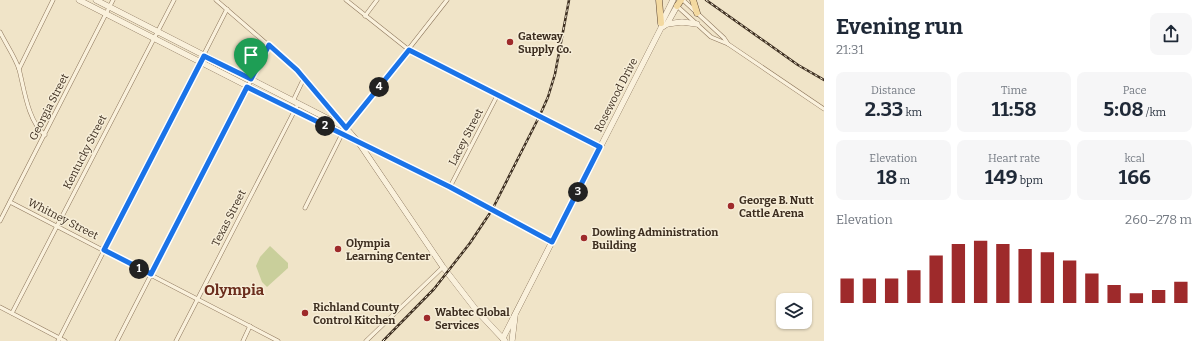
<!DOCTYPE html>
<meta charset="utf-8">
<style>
body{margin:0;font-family:Bitter,serif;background:#f6f6f7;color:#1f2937;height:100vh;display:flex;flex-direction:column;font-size:15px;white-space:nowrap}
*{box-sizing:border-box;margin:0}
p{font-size:13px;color:#747a83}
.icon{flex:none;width:22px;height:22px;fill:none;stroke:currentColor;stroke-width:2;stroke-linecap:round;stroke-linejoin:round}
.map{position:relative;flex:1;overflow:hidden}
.panel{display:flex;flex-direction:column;background:#fff;width:380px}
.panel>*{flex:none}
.fabs{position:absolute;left:776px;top:293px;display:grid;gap:8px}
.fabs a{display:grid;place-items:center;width:36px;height:36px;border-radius:8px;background:#fff;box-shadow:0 1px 3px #0004;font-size:20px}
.pin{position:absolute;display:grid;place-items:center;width:34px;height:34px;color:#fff;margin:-41px -17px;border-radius:50% 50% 50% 0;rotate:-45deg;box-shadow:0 0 4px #0007}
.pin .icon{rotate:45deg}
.km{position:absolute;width:20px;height:20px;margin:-10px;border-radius:50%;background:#222;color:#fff;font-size:11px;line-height:20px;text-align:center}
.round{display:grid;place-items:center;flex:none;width:42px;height:42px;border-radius:8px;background:#f6f6f7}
.headline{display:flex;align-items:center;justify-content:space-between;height:68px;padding:0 12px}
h1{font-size:22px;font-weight:700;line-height:30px}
.metrics{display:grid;grid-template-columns:repeat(3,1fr);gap:6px;height:68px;padding:4px 12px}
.metrics div{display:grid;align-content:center;border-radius:8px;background:#f6f6f7;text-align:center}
.metrics b{font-size:20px;font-weight:700}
.metrics small{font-size:11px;font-weight:400}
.metrics p{font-size:11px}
.chart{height:112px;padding:8px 12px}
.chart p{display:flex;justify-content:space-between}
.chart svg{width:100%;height:72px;margin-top:4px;stroke:#9e2a2b;stroke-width:6}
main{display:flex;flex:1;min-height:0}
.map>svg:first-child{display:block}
.green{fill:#c9cf9b}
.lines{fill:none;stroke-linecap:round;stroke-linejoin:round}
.minor-casing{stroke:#8d765c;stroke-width:4.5}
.secondary-casing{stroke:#6f573f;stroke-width:6}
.primary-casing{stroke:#5b4430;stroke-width:7}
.minor{stroke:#faf1dc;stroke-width:3.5}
.secondary{stroke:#faf1dc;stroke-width:5.5}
.primary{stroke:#f3d9a0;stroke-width:6}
.rail-casing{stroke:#3d2e20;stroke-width:2.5}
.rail{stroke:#f7eed8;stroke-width:1;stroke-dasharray:3;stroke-linecap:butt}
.route-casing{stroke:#fff;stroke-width:8}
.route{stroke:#1a73e8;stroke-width:5}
.poi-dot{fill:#9e2a2b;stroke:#f7eed8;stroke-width:1.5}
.labels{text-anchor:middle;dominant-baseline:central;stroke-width:3;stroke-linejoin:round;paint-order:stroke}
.poi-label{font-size:11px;font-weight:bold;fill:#3d2e20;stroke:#f7eed8;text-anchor:start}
.street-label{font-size:11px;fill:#3d2e20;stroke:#f7eed8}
.district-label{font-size:15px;font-weight:bold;fill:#6b2e1e;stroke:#f7eed8}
</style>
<main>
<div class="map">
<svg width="824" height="341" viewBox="0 0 824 341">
<rect width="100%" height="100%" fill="#f0e4c8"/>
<!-- green -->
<polygon class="green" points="270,246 288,263 288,268 267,287 262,282 256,266 260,257"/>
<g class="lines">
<!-- minor casing -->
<g class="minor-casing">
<g id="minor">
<polyline points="216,0 297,70 344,126"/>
<polyline points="346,0 409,50 600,147"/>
<polyline points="683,0 724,38 728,44"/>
<polyline points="677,6 711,37 728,44 824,109"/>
<polyline points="365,16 377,0"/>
<path d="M0,32C6,44 15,57 19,69C24,88 28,122 45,135"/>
<polyline points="19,69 53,0"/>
<polyline points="293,101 304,78"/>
<polyline points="361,144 450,187 552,242"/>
<polyline points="450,187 498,94"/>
<polyline points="10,202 278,341"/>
<polyline points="305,208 342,134 447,0"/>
<polyline points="0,221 113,0"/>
<polyline points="0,307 65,341"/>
<polyline points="12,313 174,0"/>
<polyline points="58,341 227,9"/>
<polyline points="117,341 269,45"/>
<polyline points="176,341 298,104"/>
<polyline points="243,341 250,326"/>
<polyline points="366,341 443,267"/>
</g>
</g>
<!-- secondary casing -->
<g class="secondary-casing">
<g id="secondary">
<polyline points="79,0 355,141"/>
<polyline points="96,0 346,128 359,143 443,267 477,311 505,341"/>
<polyline points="661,24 673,0"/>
<polyline points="667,24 682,22 697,24"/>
<polyline points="503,338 661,28 667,24 677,6"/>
<polyline points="512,341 515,316"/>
</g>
</g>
<!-- primary casing -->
<g class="primary-casing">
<g id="primary">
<polyline points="659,0 661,23"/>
<polyline points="693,0 697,13"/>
<polyline points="677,6 681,0"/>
</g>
</g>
<!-- minor -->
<use href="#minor" class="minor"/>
<!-- secondary -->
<use href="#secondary" class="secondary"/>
<!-- primary -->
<use href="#primary" class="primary"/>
<!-- rail casing -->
<g class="rail-casing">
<g id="rail">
<polyline points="706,0 798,65 824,80"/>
<polyline points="383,341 434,289 470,243 492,210 540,115 548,97 555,74 569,0"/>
</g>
</g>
<!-- rail -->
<use href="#rail" class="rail"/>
</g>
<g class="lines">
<!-- route casing -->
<g class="route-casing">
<polygon id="route" points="269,45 297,70 346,128 409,50 600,147 552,242 450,187 247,87 151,274 104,250 204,56 251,79"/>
</g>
<!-- route -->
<use href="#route" class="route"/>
</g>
<!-- markers -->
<g class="poi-dot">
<circle cx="510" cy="42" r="4"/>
<circle cx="731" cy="206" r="4"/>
<circle cx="584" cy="238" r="4"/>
<circle cx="338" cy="249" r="4"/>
<circle cx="305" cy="313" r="4"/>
<circle cx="427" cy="318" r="4"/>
</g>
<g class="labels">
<!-- poi labels -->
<g class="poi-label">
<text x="518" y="36">Gateway<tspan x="518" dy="13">Supply Co.</tspan></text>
<text x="739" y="200">George B. Nutt<tspan x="739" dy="13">Cattle Arena</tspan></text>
<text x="592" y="232">Dowling Administration<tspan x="592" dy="13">Building</tspan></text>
<text x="346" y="243">Olympia<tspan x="346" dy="13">Learning Center</tspan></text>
<text x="313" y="307">Richland County<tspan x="313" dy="13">Control Kitchen</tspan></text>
<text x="435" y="312">Wabtec Global<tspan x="435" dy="13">Services</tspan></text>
</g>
<!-- street labels -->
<g class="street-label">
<text transform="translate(616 95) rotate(-63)">Rosewood Drive</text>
<text transform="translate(49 107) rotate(-63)">Georgia Street</text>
<text transform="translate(466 137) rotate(-63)">Lacey Street</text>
<text transform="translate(85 152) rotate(-63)">Kentucky Street</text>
<text transform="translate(229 218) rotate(-63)">Texas Street</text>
<text transform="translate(63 219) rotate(27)">Whitney Street</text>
</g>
<!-- district labels -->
<g class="district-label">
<text x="234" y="290">Olympia</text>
</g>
</g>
</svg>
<div class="fabs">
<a><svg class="icon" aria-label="layers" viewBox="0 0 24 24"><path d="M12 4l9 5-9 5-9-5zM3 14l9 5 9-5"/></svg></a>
</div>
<div class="pin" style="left:251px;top:79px;background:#1e9e55"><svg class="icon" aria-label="arrive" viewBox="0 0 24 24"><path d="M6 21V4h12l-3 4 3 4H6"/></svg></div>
<b class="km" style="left:139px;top:269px">1</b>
<b class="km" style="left:325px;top:126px">2</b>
<b class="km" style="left:578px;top:192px">3</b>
<b class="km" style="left:379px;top:87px">4</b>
</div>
<section class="panel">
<div class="headline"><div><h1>Evening run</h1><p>21:31</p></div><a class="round"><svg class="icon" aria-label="share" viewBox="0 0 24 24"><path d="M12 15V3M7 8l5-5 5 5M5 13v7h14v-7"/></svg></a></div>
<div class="metrics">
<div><p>Distance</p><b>2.33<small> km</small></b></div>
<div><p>Time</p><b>11:58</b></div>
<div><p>Pace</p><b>5:08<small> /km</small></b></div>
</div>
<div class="metrics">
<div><p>Elevation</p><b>18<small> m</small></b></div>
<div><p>Heart rate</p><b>149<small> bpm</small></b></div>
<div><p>kcal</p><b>166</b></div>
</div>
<div class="chart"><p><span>Elevation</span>260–278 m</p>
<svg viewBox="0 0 160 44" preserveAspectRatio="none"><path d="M5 44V29M15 44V29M25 44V29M35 44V24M45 44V15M55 44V8M65 44V6M75 44V8M85 44V11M95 44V13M105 44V18M115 44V26M125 44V33M135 44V38M145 44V36M155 44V31"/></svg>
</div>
</section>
</main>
